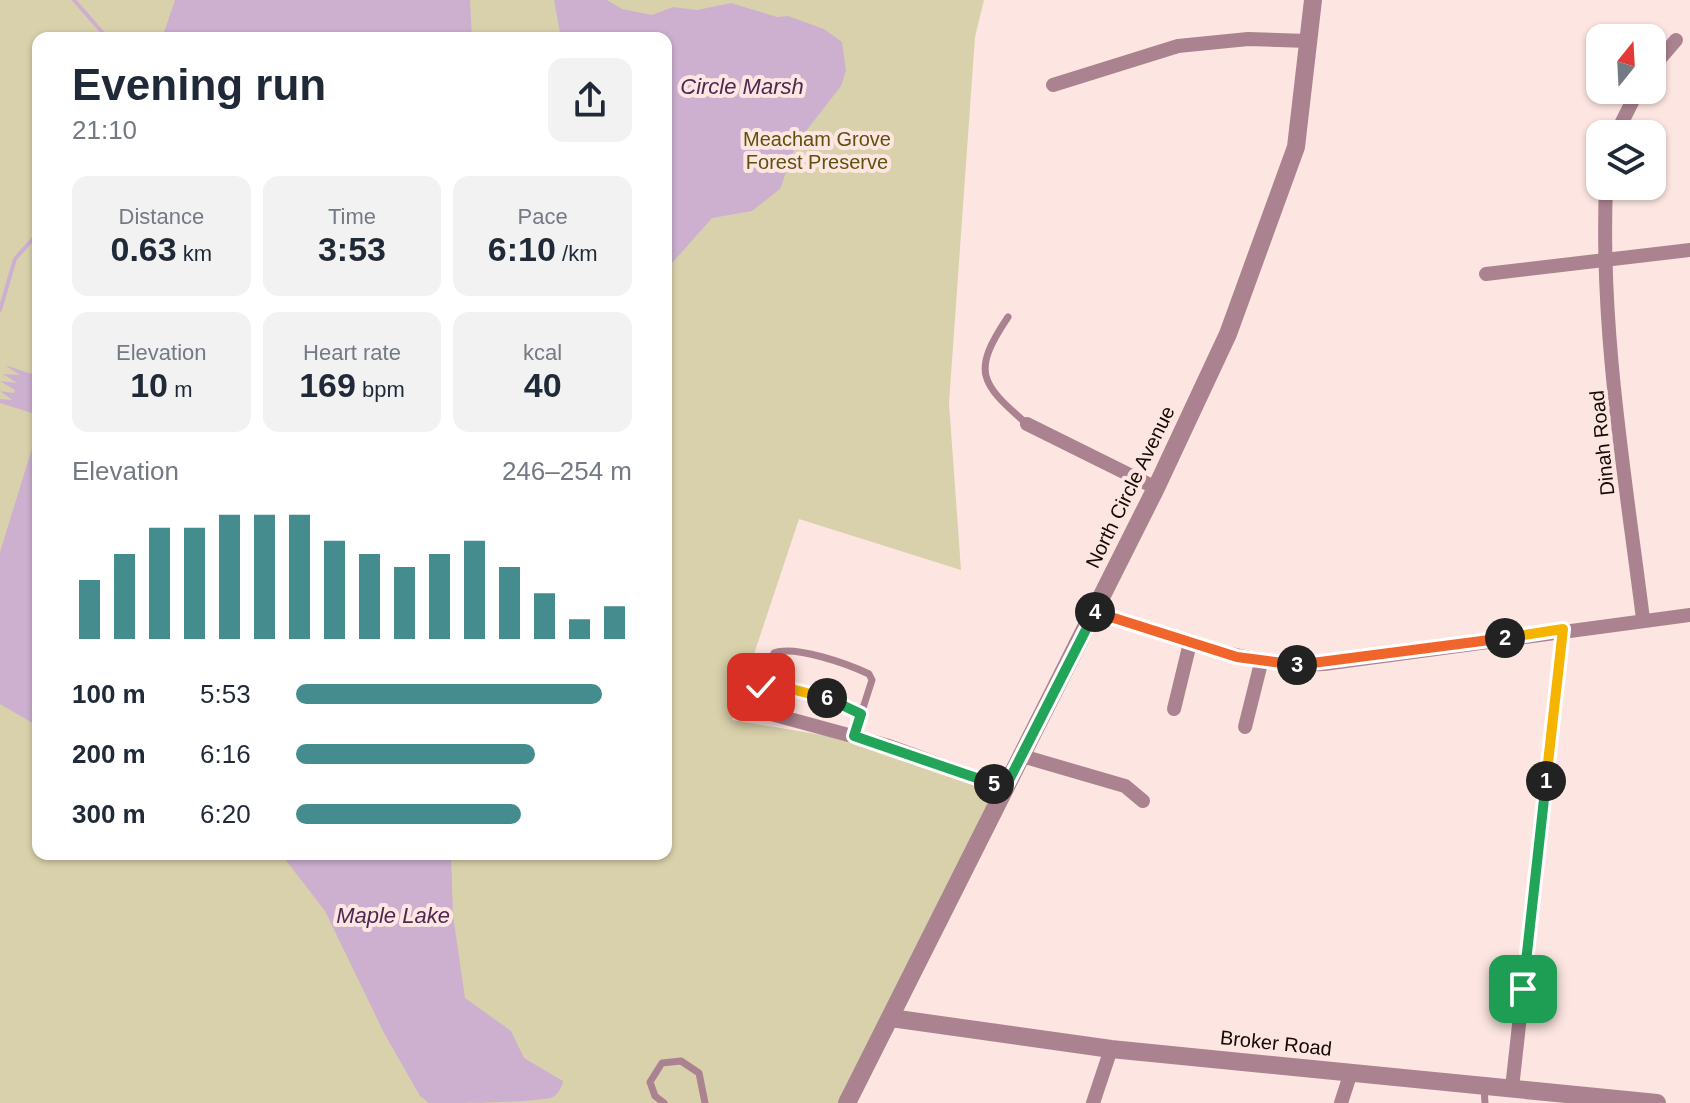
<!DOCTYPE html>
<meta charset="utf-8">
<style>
body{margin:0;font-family:Arial,sans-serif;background:#f2f2f3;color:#1f2937;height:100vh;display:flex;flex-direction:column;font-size:30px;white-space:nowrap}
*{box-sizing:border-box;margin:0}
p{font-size:26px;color:#747a83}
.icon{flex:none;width:44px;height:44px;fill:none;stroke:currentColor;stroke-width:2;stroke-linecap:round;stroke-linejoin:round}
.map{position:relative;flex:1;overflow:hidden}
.sheet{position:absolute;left:32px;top:32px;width:640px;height:828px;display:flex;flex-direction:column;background:#fff;border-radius:16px;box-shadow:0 2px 6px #0004}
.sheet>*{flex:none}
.needle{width:52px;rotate:18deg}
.controls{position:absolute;left:1586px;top:24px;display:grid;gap:16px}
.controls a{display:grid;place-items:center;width:80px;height:80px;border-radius:16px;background:#fff;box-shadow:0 2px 6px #0004;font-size:40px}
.pin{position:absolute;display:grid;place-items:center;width:68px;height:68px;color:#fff;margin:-34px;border-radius:16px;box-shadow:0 4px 12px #0006}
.km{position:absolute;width:40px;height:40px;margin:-20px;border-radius:50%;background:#222;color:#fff;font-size:22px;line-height:40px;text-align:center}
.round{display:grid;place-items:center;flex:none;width:84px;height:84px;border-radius:16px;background:#f2f2f3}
.head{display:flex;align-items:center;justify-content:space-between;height:136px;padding:0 40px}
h1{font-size:44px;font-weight:700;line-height:60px}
.metrics{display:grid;grid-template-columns:repeat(3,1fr);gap:12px;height:136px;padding:8px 40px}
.metrics div{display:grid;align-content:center;border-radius:16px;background:#f2f2f3;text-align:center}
.metrics b{font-size:34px;font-weight:700}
.metrics small{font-size:22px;font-weight:400}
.metrics p{font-size:22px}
.chart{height:224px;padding:16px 40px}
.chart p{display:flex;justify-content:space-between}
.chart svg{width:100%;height:144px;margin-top:8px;stroke:#448c8e;stroke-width:6}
ul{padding:0 40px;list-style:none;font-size:26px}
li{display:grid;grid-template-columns:128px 96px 1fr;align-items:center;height:60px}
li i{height:20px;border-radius:10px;background:#448c8e}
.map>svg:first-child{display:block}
.green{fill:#d9d1ab;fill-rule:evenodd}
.water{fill:#cdb0d0}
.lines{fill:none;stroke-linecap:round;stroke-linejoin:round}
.stream{stroke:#cdb0d0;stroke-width:4}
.service{stroke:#ab8390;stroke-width:7}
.minor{stroke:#ab8390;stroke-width:14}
.tertiary{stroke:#ab8390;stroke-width:18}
.split-1-casing{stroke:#fff;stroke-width:16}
.split-2-casing{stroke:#fff;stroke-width:16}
.split-3-casing{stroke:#fff;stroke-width:16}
.split-4-casing{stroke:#fff;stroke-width:16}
.split-5-casing{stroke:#fff;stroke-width:16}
.split-6-casing{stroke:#fff;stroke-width:16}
.split-7-casing{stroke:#fff;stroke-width:16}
.split-1{stroke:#22a559;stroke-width:10}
.split-2{stroke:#f5b400;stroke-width:10}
.split-3{stroke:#f0652b;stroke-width:10}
.split-4{stroke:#f0652b;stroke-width:10}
.split-5{stroke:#22a559;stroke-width:10}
.split-6{stroke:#22a559;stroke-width:10}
.split-7{stroke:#f5b400;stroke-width:10}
.labels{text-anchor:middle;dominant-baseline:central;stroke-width:8;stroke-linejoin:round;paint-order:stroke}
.park-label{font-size:20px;fill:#5e510d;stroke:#fde6e1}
.street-label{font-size:20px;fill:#150907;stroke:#fde6e1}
.water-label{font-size:22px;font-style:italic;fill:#4e2852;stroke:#fde6e1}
</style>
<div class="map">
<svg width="1690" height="1103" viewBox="0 0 1690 1103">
<rect width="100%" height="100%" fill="#fde6e1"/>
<!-- green -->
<path class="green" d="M0,0H984L975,37L949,403L961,570L799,519L732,720L889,746L1005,788L846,1103H0ZM38,38H666V854H38Z"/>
<!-- water -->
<g class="water">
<polygon points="175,0 470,0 472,38 162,38"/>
<polygon points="554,0 607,0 622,9 652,15 673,7 697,10 731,3 777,17 788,16 824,29 842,42 846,71 841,86 796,144 780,189 752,211 712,218 666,270 666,38 561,38"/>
<polygon points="5,365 38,376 38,415 0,403 0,399 12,400 0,391 14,393 15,390 0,381 17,383 3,374 20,375"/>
<polygon points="38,429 38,725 36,725 0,704 0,552"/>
<path d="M281,854H451L453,915L465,998L511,1031L524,1058L563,1081C562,1087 559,1093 553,1097C538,1103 452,1103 429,1103L420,1096L384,1033L325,911Z"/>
</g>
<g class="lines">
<!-- stream -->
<g class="stream">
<polyline points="74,0 102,32 101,38"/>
<polyline points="0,310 15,259 38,233"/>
</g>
<!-- service -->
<g class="service">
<path d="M1008,317C971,372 980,383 1027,424"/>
<path d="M761,687C797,687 829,697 861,714"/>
<path d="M752,709L774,653C795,645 848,664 869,674L872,680L854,736"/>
<polyline points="1484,1088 1485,1103"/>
<polyline points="664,1103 655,1096 650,1082 662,1063 681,1061 699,1073 705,1103"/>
</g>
<!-- minor -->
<g class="minor">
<polyline points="1652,68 1676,40"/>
<polyline points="1053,85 1178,46 1248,39 1308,41"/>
<polyline points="1616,134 1638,90"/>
<path d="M1606,186C1600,330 1625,476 1643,619"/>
<polyline points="1486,274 1690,250"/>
<polyline points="1027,424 1156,488"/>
<path d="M1094,611C1170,636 1243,667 1324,664L1690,615"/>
<polyline points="742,706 889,746 1005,788"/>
<polyline points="1174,709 1190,643"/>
<polyline points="1245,727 1261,663"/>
<polyline points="1022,756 1125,786 1143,801"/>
<polyline points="1512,1088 1563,629"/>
<polyline points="1093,1103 1111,1049"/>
<polyline points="1341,1103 1351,1072"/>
</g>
<!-- tertiary -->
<g class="tertiary">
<polyline points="891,1018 1111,1049 1657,1103"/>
<polyline points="847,1103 1156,488 1228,334 1296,147 1313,0"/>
</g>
</g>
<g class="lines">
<!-- split-1 casing -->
<g class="split-1-casing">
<polyline id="split-1" points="1523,989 1546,781"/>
</g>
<!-- split-2 casing -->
<g class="split-2-casing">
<polyline id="split-2" points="1505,638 1563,629 1546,781"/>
</g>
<!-- split-3 casing -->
<g class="split-3-casing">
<polyline id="split-3" points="1297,665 1505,638"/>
</g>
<!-- split-4 casing -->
<g class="split-4-casing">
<polyline id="split-4" points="1095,612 1237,657 1297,665"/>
</g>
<!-- split-5 casing -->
<g class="split-5-casing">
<polyline id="split-5" points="994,784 1005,788 1095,612"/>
</g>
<!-- split-6 casing -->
<g class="split-6-casing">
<polyline id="split-6" points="827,698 861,714 854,736 994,784"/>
</g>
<!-- split-7 casing -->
<g class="split-7-casing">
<polyline id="split-7" points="761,687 783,687 827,698"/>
</g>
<!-- split-1 -->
<use href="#split-1" class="split-1"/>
<!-- split-2 -->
<use href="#split-2" class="split-2"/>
<!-- split-3 -->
<use href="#split-3" class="split-3"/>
<!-- split-4 -->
<use href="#split-4" class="split-4"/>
<!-- split-5 -->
<use href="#split-5" class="split-5"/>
<!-- split-6 -->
<use href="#split-6" class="split-6"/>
<!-- split-7 -->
<use href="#split-7" class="split-7"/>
</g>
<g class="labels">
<!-- park labels -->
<g class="park-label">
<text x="817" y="139">Meacham Grove<tspan x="817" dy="23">Forest Preserve</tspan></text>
</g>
<!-- street labels -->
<g class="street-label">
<text transform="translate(1602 443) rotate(-96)">Dinah Road</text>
<text transform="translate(1130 487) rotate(-64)">North Circle Avenue</text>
<text transform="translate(1276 1043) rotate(6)">Broker Road</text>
</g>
<!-- water labels -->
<g class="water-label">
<text x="742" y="86">Circle Marsh</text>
<text x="393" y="915">Maple Lake</text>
</g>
</g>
</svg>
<div class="controls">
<a><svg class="needle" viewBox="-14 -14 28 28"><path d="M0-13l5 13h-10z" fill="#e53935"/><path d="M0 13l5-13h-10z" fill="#747a83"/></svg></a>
<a><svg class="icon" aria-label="layers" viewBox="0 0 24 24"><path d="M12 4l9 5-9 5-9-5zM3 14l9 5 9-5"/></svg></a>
</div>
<div class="pin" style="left:1523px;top:989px;background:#1e9e55"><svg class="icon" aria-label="arrive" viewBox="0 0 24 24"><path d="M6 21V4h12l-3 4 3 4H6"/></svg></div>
<div class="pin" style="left:761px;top:687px;background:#d93025"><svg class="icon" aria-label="check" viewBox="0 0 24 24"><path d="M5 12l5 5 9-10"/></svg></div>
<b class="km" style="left:1546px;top:781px">1</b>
<b class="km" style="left:1505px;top:638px">2</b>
<b class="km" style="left:1297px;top:665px">3</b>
<b class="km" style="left:1095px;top:612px">4</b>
<b class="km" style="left:994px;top:784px">5</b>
<b class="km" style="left:827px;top:698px">6</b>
<section class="sheet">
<div class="head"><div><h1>Evening run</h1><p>21:10</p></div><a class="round"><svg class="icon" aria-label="share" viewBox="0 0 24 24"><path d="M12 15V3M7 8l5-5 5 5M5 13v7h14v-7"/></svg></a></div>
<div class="metrics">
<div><p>Distance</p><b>0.63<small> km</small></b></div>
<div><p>Time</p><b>3:53</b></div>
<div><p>Pace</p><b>6:10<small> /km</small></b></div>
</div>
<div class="metrics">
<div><p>Elevation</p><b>10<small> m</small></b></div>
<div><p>Heart rate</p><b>169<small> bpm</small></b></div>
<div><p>kcal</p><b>40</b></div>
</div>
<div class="chart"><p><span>Elevation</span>246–254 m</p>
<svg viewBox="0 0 160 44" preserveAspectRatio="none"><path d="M5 44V26M15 44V18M25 44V10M35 44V10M45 44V6M55 44V6M65 44V6M75 44V14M85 44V18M95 44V22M105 44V18M115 44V14M125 44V22M135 44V30M145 44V38M155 44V34"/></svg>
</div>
<ul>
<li><b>100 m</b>5:53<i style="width:91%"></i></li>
<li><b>200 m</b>6:16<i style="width:71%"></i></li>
<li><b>300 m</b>6:20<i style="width:67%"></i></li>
</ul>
</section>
</div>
